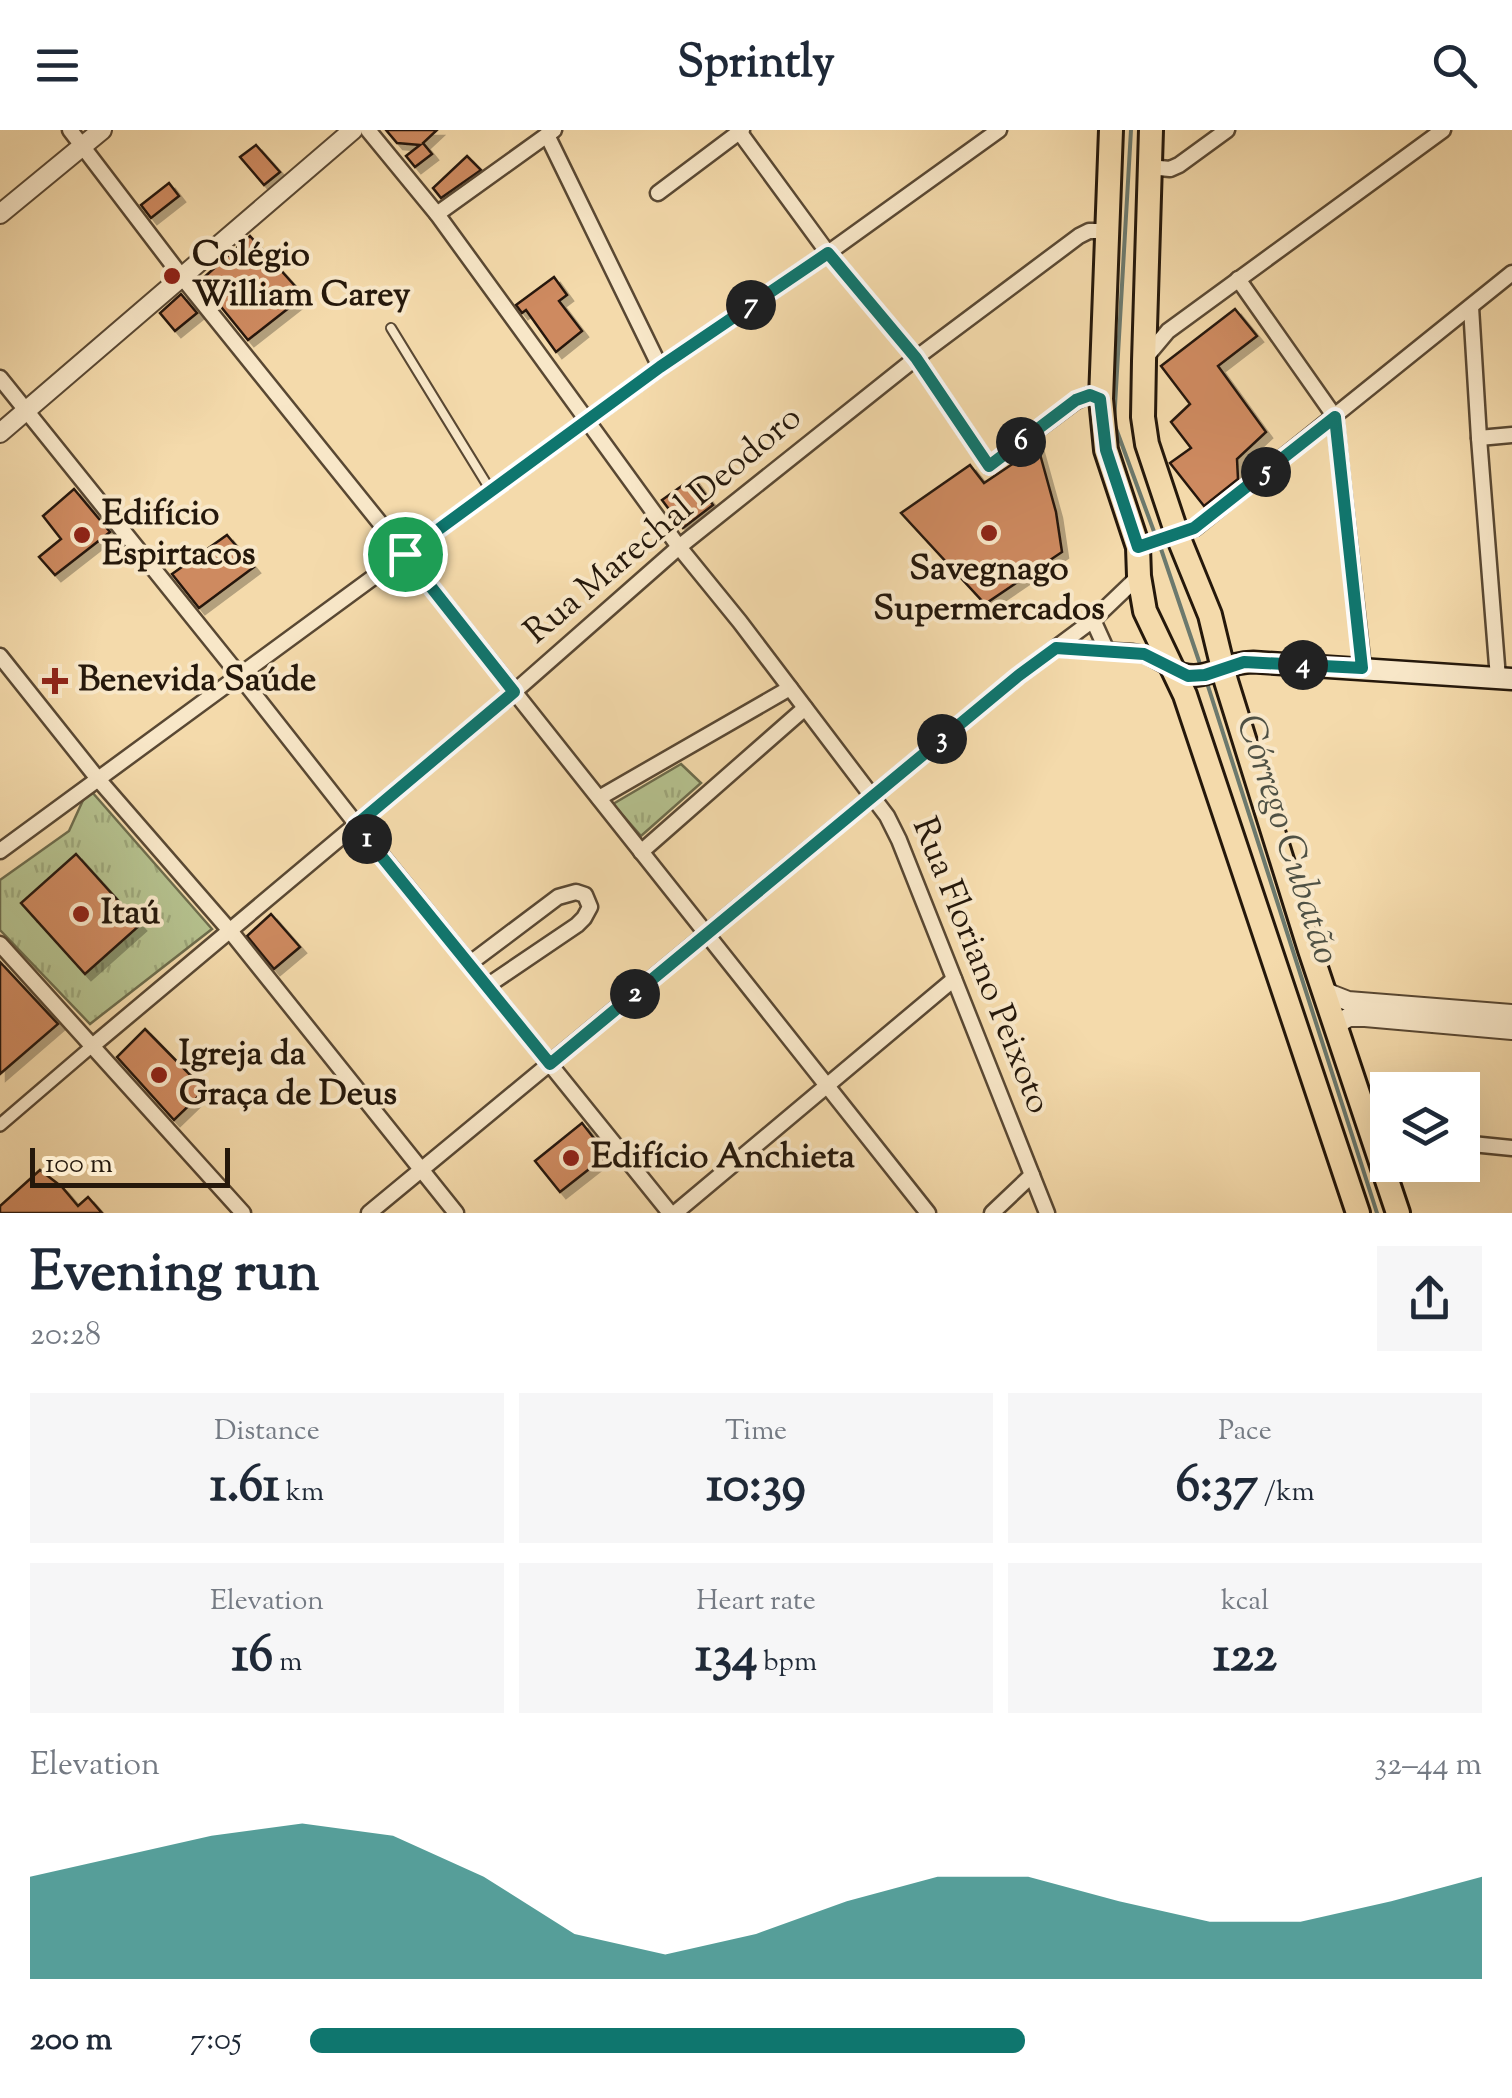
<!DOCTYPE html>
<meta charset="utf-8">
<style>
body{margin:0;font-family:"Sorts Mill Goudy",serif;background:#f6f6f7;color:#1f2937;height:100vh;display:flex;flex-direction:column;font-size:38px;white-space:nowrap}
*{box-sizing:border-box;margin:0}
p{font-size:32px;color:#747a83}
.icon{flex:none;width:55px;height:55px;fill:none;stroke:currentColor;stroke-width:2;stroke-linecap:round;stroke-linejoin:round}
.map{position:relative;height:1083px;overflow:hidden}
.side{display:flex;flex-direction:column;background:#fff;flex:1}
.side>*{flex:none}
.buttons{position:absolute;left:1370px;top:942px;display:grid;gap:20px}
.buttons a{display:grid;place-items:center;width:110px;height:110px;border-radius:0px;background:#fff;box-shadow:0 10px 40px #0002;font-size:50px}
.scale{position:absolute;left:30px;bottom:25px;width:200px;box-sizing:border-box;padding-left:10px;border:5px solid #25180b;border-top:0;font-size:28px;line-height:35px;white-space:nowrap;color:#25180b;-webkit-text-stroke:8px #f8e7c8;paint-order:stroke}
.pin{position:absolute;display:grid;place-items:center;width:85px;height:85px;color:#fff;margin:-42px;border:5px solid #fff;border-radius:50%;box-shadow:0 2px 10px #0007}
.km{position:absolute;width:50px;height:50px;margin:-25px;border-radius:50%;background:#222;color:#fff;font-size:28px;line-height:50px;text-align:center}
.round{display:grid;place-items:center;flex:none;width:105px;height:105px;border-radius:0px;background:#f6f6f7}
.overview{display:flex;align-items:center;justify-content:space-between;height:170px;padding:0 30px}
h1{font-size:55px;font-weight:700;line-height:75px}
.metrics{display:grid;grid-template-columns:repeat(3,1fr);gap:15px;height:170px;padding:10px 30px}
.metrics div{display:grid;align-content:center;border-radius:0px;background:#f6f6f7;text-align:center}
.metrics b{font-size:50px;font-weight:700}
.metrics small{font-size:28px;font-weight:400}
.metrics p{font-size:28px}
.chart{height:280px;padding:20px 30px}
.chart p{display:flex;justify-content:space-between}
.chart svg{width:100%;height:180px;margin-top:10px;fill:#0f766e;opacity:.7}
ul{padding:0 30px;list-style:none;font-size:32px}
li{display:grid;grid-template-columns:160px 120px 1fr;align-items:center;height:75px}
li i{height:25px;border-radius:12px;background:#0f766e}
header{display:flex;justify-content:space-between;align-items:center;height:130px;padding:0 30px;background:#fff;font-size:45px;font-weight:700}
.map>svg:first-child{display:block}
.park{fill:url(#park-tufts);stroke:#6d6c4c;stroke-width:2.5}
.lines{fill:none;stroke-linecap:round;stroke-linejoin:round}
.stream{stroke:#6c796d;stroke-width:4}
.building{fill:#ce8a60;stroke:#25180b;stroke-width:2.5;filter:url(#shadow)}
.service-casing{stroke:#594833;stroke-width:12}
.pedestrian-casing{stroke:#594833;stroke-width:16}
.minor-casing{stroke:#594833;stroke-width:19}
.tertiary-casing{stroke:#594833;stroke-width:22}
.secondary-casing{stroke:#25180b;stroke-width:25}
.primary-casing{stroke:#25180b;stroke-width:28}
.service{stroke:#f8e7c8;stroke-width:8}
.pedestrian{stroke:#f8e7c8;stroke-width:11}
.minor{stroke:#f8e7c8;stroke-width:14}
.tertiary{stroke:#f8e7c8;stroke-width:18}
.secondary{stroke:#f8e7c8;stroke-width:20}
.primary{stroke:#f4daab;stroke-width:22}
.route-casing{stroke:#fff;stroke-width:20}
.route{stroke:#0f766e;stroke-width:12}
.poi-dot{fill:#8f2418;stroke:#f8e7c8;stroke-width:4}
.labels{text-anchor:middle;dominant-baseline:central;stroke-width:8;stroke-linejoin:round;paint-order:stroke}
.poi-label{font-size:35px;font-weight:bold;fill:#25180b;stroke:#f8e7c8;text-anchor:start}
.street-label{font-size:35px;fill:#25180b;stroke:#f8e7c8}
.water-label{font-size:38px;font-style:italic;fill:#4f5144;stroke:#f8e7c8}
</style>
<header><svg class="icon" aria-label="menu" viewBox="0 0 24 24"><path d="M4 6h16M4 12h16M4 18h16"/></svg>Sprintly<svg class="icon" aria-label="search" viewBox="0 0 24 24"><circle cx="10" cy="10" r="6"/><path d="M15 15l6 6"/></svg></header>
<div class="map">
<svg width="1512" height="1083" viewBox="0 0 1512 1083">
<defs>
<pattern id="park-tufts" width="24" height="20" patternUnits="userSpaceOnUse" patternTransform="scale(2.5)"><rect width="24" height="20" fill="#b5c18e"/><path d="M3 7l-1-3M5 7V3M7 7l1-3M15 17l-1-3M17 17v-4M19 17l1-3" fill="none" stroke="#9ca579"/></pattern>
<filter id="shadow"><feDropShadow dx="6" dy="6" stdDeviation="0" flood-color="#0004"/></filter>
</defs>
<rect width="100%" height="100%" fill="#f4daab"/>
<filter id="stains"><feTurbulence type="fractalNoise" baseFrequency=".002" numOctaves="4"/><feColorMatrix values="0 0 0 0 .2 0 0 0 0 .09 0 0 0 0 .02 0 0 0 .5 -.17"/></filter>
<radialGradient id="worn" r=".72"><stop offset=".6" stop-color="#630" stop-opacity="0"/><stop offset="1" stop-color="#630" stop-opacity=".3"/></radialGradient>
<!-- park -->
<g class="park">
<polygon points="681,634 701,653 641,706 613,674"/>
<polygon points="92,662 212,799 90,894 0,800 0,750 69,701 84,668"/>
</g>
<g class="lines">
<!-- stream -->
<g class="stream">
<polyline points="1131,0 1114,293 1156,407"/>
<polyline points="1160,416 1202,540"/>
<polyline points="1207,553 1377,1083"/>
</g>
</g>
<!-- building -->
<g class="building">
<polygon points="386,0 437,0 423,13 432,24 415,37 406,26 420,15 397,13"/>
<polygon points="256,15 280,42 264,55 240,27"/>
<polygon points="467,26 481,40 441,68 433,58"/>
<polygon points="169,53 179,66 151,88 141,75"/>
<polygon points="250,106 304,166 248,210 200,151"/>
<polygon points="554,147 567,165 559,171 582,201 556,222 526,180 522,183 516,175"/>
<polygon points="181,164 197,183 175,201 160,183"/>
<polygon points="1235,179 1257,206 1218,236 1266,302 1237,329 1238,349 1204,376 1170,333 1191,318 1171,292 1190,274 1161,236"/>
<polygon points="1038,317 1056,382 1062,422 985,474 901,383 970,335 984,353"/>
<polygon points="693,348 713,375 683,398 662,370"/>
<polygon points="74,359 110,402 55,445 39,427 61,409 43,386"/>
<polygon points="227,405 254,437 199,478 172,444"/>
<polygon points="76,724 140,795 85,844 21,773"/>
<polygon points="271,784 300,817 274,839 247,806"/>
<polygon points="0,832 58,894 0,944"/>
<polygon points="145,899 205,960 174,990 117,927"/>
<polygon points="582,993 607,1025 560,1062 535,1031"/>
<polygon points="40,1040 62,1057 78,1076 88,1067 102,1083 0,1083 0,1076"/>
</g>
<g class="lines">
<!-- service casing -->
<g class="service-casing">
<polyline id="service" points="391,198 491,361"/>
</g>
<!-- pedestrian casing -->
<g class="pedestrian-casing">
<polyline id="pedestrian" points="0,995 91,917"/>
</g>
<!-- minor casing -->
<g class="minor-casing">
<g id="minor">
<polyline points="70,0 182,147 405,424 928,1083"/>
<polyline points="368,0 437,84 679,417 740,492 887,686 899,710 1047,1083"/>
<polyline points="738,0 828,123 916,228 989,336 1076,271 1089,265 1101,269"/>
<polyline points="547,5 660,237"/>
<polyline points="1149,37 1170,39 1179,35 1227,0"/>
<polyline points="658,63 742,0"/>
<polyline points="437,84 554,0"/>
<polyline points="1238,149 1335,287 1363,538"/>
<polyline points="1471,177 1479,308 1498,548"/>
<polyline points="1147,226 1168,201 1443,0"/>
<polyline points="0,248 239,545 357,695 670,1083"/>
<polyline points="1479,308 1512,305"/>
<polyline points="1138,417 1195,398 1512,143"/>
<polyline points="1093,490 1107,521"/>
<polyline points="1056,518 1133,522 1144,524 1171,539"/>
<polyline points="0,526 98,649 231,802 456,1083"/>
<polyline points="599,668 790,558"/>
<polyline points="0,721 660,237 828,123 999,0"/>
<polyline points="641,722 805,578"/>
<polyline points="0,814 243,1083"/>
<polyline points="469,834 558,767 576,762 585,765 590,777 584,788 577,795 487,856"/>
<polyline points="91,917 514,562 679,417 916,228 1079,106 1089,101 1107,101"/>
<polyline points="1462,1013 1512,1018"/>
<polyline points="369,1083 1018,546 1093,490 1139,446"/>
<polyline points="675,1083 954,849"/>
<polyline points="992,1083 1032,1045"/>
</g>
</g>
<!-- tertiary casing -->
<g class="tertiary-casing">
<g id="tertiary">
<polyline points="0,84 102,0"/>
<polyline points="0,303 353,0"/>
<polyline points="1325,862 1348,871 1512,884"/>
<polyline points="1337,894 1349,887 1365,887 1512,900"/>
</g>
</g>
<!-- secondary casing -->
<g class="secondary-casing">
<path id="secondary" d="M1172,540C1204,556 1221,532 1253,532L1512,549"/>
</g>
<!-- primary casing -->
<g class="primary-casing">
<g id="primary">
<polyline points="1111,0 1101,269 1106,320 1138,417 1139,446 1145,481 1185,565 1358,1083"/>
<polyline points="1151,0 1144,231 1143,287 1147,314 1177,404 1210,485 1226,551 1310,820 1398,1083"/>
</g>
</g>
<!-- service -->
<use href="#service" class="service"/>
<!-- pedestrian -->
<use href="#pedestrian" class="pedestrian"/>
<!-- minor -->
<use href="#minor" class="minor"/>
<!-- tertiary -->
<use href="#tertiary" class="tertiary"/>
<!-- secondary -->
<use href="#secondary" class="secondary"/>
<!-- primary -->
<use href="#primary" class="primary"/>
</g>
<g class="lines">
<!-- route casing -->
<g class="route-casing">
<polygon id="route" points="828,123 916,228 989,336 1076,270 1090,265 1100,269 1106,320 1138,417 1194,398 1335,287 1362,538 1244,532 1205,545 1188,546 1144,524 1056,518 1018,546 550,934 356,695 514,562 405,424 660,237"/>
</g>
<!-- route -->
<use href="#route" class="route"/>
</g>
<!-- markers -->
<g class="poi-dot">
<circle cx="172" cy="146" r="10"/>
<circle cx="989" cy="403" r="10"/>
<circle cx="82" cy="405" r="10"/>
<path d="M50 536h10v10h10v10h-10v10h-10v-10h-10v-10h10z"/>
<circle cx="81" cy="784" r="10"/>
<circle cx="159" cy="945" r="10"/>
<circle cx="571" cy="1028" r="10"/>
</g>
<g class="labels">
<!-- poi labels -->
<g class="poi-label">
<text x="192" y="126">Colégio<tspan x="192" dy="40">William Carey</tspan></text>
<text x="102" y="385">Edifício<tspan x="102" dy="40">Espirtacos</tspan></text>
<text x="989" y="440" text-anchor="middle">Savegnago<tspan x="989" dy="40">Supermercados</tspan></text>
<text x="78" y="551">Benevida Saúde</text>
<text x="101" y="784">Itaú</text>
<text x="179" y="925">Igreja da<tspan x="179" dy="40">Graça de Deus</tspan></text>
<text x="591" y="1028">Edifício Anchieta</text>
</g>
<!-- street labels -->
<g class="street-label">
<text transform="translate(664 396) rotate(-40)">Rua Marechal Deodoro</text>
<text transform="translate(980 836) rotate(68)">Rua Floriano Peixoto</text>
</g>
<!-- water labels -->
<g class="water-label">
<text transform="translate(1286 710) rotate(72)">Córrego Cubatão</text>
</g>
</g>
<rect width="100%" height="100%" filter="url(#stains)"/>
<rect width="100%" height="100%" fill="url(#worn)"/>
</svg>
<div class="buttons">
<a><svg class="icon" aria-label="layers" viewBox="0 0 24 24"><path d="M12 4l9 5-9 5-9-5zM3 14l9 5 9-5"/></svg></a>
</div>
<div class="scale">100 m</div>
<div class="pin" style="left:405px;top:424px;background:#1e9e55"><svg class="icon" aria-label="arrive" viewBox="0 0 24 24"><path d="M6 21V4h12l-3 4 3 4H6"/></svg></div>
<b class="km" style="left:367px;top:709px">1</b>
<b class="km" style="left:635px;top:864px">2</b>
<b class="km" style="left:942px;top:609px">3</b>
<b class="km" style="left:1303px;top:535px">4</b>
<b class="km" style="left:1266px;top:342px">5</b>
<b class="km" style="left:1021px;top:312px">6</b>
<b class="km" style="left:751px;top:175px">7</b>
</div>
<section class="side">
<div class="overview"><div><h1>Evening run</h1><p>20:28</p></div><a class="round"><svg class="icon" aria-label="share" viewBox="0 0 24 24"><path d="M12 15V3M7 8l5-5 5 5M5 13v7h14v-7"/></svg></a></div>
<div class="metrics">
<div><p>Distance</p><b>1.61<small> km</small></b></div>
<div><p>Time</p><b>10:39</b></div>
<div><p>Pace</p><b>6:37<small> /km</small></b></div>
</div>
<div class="metrics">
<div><p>Elevation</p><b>16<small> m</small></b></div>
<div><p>Heart rate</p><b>134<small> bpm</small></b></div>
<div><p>kcal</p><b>122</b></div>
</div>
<div class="chart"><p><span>Elevation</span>32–44 m</p>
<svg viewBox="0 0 160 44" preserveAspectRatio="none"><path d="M0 44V19L10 14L20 9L30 6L40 9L50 19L60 33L70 38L80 33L90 25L100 19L110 19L120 25L130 30L140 30L150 25L160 19V44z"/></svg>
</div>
<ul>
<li><b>200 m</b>7:05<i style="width:61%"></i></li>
</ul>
</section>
